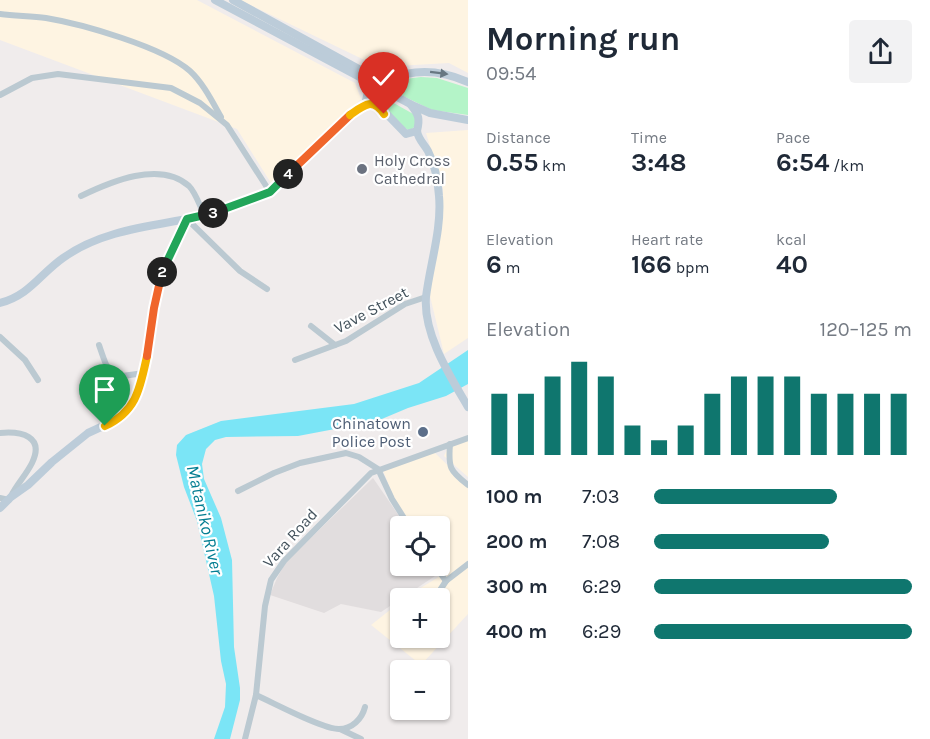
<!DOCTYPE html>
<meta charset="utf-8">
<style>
body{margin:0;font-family:Karla,sans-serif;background:#f2f2f3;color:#1f2937;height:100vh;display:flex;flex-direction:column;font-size:22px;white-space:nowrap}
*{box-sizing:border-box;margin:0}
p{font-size:20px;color:#747a83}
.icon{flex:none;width:33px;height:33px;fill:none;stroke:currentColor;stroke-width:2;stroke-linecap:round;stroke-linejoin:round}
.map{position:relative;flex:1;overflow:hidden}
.drawer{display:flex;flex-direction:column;background:#fff;width:462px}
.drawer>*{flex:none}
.controls{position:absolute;left:390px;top:516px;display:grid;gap:12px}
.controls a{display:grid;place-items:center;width:60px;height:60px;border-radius:6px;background:#fff;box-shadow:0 2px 4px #0004;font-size:30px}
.pin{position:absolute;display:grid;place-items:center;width:51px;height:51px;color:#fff;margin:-62px -26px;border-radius:50% 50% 50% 0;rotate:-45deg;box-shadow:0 0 6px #0007}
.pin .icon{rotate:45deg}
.km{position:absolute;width:30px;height:30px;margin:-15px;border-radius:50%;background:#222;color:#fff;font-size:16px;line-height:30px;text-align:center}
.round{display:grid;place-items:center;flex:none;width:63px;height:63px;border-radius:6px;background:#f2f2f3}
.overview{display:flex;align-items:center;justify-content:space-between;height:102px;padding:0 18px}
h1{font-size:33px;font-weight:700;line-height:45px}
.stats{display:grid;grid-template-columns:repeat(3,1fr);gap:9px;height:102px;padding:6px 18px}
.stats div{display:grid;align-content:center}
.stats b{font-size:26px;font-weight:700}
.stats small{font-size:16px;font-weight:400}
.stats p{font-size:16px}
.chart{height:168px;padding:12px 18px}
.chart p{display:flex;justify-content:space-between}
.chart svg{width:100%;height:108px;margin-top:6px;stroke:#0f766e;stroke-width:6}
ul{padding:0 18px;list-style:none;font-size:20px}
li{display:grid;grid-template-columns:96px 72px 1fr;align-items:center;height:45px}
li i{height:15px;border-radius:8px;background:#0f766e}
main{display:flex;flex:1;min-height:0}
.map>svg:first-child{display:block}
.commercial{fill:#fef4e2}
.education{fill:#e1ddde}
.green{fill:#b4f4c8}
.water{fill:#7be5f6}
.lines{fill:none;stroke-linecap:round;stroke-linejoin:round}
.street{stroke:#bbc9d1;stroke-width:6}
.secondary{stroke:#bcccd9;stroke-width:8}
.oneway{fill:#677782}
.split-1-casing{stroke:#fff;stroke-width:12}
.split-2-casing{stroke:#fff;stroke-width:12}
.split-3-casing{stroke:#fff;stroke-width:12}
.split-4-casing{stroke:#fff;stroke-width:12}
.split-5-casing{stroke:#fff;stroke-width:12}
.split-6-casing{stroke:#fff;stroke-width:12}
.split-1{stroke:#f5b400;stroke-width:8}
.split-2{stroke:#f0652b;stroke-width:8}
.split-3{stroke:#22a559;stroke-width:8}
.split-4{stroke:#22a559;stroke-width:8}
.split-5{stroke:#f0652b;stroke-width:8}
.split-6{stroke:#f5b400;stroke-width:8}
.worship-dot{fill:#6b7280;stroke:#fff;stroke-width:2}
.service-dot{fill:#5c6f8a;stroke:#fff;stroke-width:2}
.labels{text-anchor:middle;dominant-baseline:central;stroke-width:4.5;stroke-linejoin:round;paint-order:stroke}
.worship-label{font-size:16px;fill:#5b616d;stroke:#fff;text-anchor:start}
.street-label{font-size:16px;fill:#43525c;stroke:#fff}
.service-label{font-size:16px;fill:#4e5e75;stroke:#fff;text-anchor:end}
.water-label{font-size:18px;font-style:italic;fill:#037e92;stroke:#fff}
</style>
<main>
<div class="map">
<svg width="468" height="739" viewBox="0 0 468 739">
<rect width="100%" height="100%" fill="#f0ecec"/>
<!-- commercial -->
<g class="commercial">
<polygon points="0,0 197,0 355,83 361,99 271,183 237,129 0,40"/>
<polygon points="240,0 468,0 468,73 449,63 379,67"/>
<polygon points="468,130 468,338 444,354 429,292 442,223 443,189 426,133"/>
<polygon points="468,435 468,477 444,456 450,443"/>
<polygon points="433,451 468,485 468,614 421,665 371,625 400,602 400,638 440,638 440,598 404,598 437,578 446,570 440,561 440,526 412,526 399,510 382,468"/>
</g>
<!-- education -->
<polygon class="education" points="373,478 406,526 400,526 400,566 433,566 438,574 381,612 341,604 324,613 270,595 277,578 286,562"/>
<!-- green -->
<g class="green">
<polygon points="421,77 437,78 468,88 468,115 432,110 403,96 400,91 401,82 405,79"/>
<polygon points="367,88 415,115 417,125 409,131 383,109"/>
</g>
<!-- water -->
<polygon class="water" points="468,350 468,384 446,396 408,408 377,421 298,436 226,437 215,440 206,449 202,464 204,479 221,518 232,560 234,647 240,688 240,700 230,739 214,739 225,707 226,684 221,661 214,596 197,521 184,487 176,455 177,445 186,435 221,421 354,404 419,383"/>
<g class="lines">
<!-- street -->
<g class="street">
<path d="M0,14C15,16 31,16 46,18C82,24 163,47 190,71C203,83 212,101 221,117"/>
<polyline points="0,95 32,78 58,74 171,88 200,103 227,125 270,192"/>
<path d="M81,196C110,182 160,160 189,186C196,193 200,207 205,216"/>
<polyline points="187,219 240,271 267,289"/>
<polyline points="311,326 335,345"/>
<polyline points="0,337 25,360 38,380"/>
<path d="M99,345C110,377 109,379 143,373"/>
<polyline points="295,360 346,341 405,304 426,297"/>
<path d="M0,433C21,431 45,436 32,463C26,475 17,484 11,496"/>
<path d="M450,444C448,468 450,471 468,485"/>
<polyline points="238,491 274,473 300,463 346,453 359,457 378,469 392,499 409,526"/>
<polyline points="0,498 9,500"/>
<polyline points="435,566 446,581"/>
<polyline points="435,598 446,581 468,564"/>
<path d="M256,695C274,703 322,729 339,729C352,729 362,719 365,707"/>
<polyline points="340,729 361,739"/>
<polyline points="245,739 256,695 265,606 271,580 284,561 371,473 468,438"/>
</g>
<!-- secondary -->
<g class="secondary">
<polyline points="215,0 414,106 430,113 468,120"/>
<path d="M233,0L377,79C387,81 396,76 406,74C428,69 448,73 468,82"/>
<polyline points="361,78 368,91 365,105"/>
<path d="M411,105C419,115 420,119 417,131"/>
<path d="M417,131C418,139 424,144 428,151C435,165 438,181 439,196C442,229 430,264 426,297C423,334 450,376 468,407"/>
<path d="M0,303C30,295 40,274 63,258C99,232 144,227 187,219"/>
<polyline points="0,508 11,497 28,485 52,462 88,433 114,421 131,407 140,385 149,351 154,308 163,268 187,219 205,216 270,192 340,123 365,105 378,105 406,134 417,131"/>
</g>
</g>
<!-- one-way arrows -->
<defs><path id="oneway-solid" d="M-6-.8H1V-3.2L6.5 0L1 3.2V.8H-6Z" transform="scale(1.5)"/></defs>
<use class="oneway" href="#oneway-solid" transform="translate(439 73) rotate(7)"/>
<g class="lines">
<!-- split-1 casing -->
<g class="split-1-casing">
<path id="split-1" d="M105,426C137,411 140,388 147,356"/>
</g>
<!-- split-2 casing -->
<g class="split-2-casing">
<polyline id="split-2" points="147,356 154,308 162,272"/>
</g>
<!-- split-3 casing -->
<g class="split-3-casing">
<polyline id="split-3" points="162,272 187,219 213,213"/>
</g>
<!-- split-4 casing -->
<g class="split-4-casing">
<polyline id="split-4" points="213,213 270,192 288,174"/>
</g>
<!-- split-5 casing -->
<g class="split-5-casing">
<polyline id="split-5" points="288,174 350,115"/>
</g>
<!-- split-6 casing -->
<g class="split-6-casing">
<path id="split-6" d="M350,115C364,105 372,97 384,114"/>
</g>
<!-- split-1 -->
<use href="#split-1" class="split-1"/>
<!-- split-2 -->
<use href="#split-2" class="split-2"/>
<!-- split-3 -->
<use href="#split-3" class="split-3"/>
<!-- split-4 -->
<use href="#split-4" class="split-4"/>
<!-- split-5 -->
<use href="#split-5" class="split-5"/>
<!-- split-6 -->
<use href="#split-6" class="split-6"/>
</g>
<!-- markers -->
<circle class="worship-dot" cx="362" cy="169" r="6"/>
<circle class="service-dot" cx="423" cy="432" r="6"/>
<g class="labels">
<!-- worship labels -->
<g class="worship-label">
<text x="374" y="160">Holy Cross<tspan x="374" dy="18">Cathedral</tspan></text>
</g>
<!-- street labels -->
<g class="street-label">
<text transform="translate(371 310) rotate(-28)">Vave Street</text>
<text transform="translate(290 538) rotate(-48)">Vara Road</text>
</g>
<!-- service labels -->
<g class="service-label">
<text x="411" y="423">Chinatown<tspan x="411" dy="18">Police Post</tspan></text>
</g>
<!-- water labels -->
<g class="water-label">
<text transform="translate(205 520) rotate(77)">Mataniko River</text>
</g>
</g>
</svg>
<div class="controls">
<a><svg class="icon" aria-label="locate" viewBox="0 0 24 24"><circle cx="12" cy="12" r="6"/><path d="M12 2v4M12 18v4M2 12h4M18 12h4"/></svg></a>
<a>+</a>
<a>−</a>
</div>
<div class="pin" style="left:105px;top:426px;background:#1e9e55"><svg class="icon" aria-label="arrive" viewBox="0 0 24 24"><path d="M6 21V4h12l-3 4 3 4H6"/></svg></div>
<div class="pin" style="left:384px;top:114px;background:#d93025"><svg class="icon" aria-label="check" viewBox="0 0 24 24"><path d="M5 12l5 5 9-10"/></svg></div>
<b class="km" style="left:162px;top:272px">2</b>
<b class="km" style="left:213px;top:213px">3</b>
<b class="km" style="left:288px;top:174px">4</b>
</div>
<section class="drawer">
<div class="overview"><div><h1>Morning run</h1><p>09:54</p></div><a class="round"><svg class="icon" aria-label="share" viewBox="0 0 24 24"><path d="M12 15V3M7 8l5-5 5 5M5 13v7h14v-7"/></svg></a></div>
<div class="stats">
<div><p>Distance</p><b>0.55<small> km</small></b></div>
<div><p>Time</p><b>3:48</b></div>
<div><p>Pace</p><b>6:54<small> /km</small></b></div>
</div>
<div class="stats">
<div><p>Elevation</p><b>6<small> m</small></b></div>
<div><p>Heart rate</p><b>166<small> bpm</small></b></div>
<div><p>kcal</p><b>40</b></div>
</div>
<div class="chart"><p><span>Elevation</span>120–125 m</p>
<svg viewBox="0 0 160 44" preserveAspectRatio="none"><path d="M5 44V19M15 44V19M25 44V12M35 44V6M45 44V12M55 44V32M65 44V38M75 44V32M85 44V19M95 44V12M105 44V12M115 44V12M125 44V19M135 44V19M145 44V19M155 44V19"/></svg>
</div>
<ul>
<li><b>100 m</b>7:03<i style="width:71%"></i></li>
<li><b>200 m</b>7:08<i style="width:68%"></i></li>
<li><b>300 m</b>6:29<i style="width:100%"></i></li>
<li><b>400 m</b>6:29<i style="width:100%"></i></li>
</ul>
</section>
</main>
